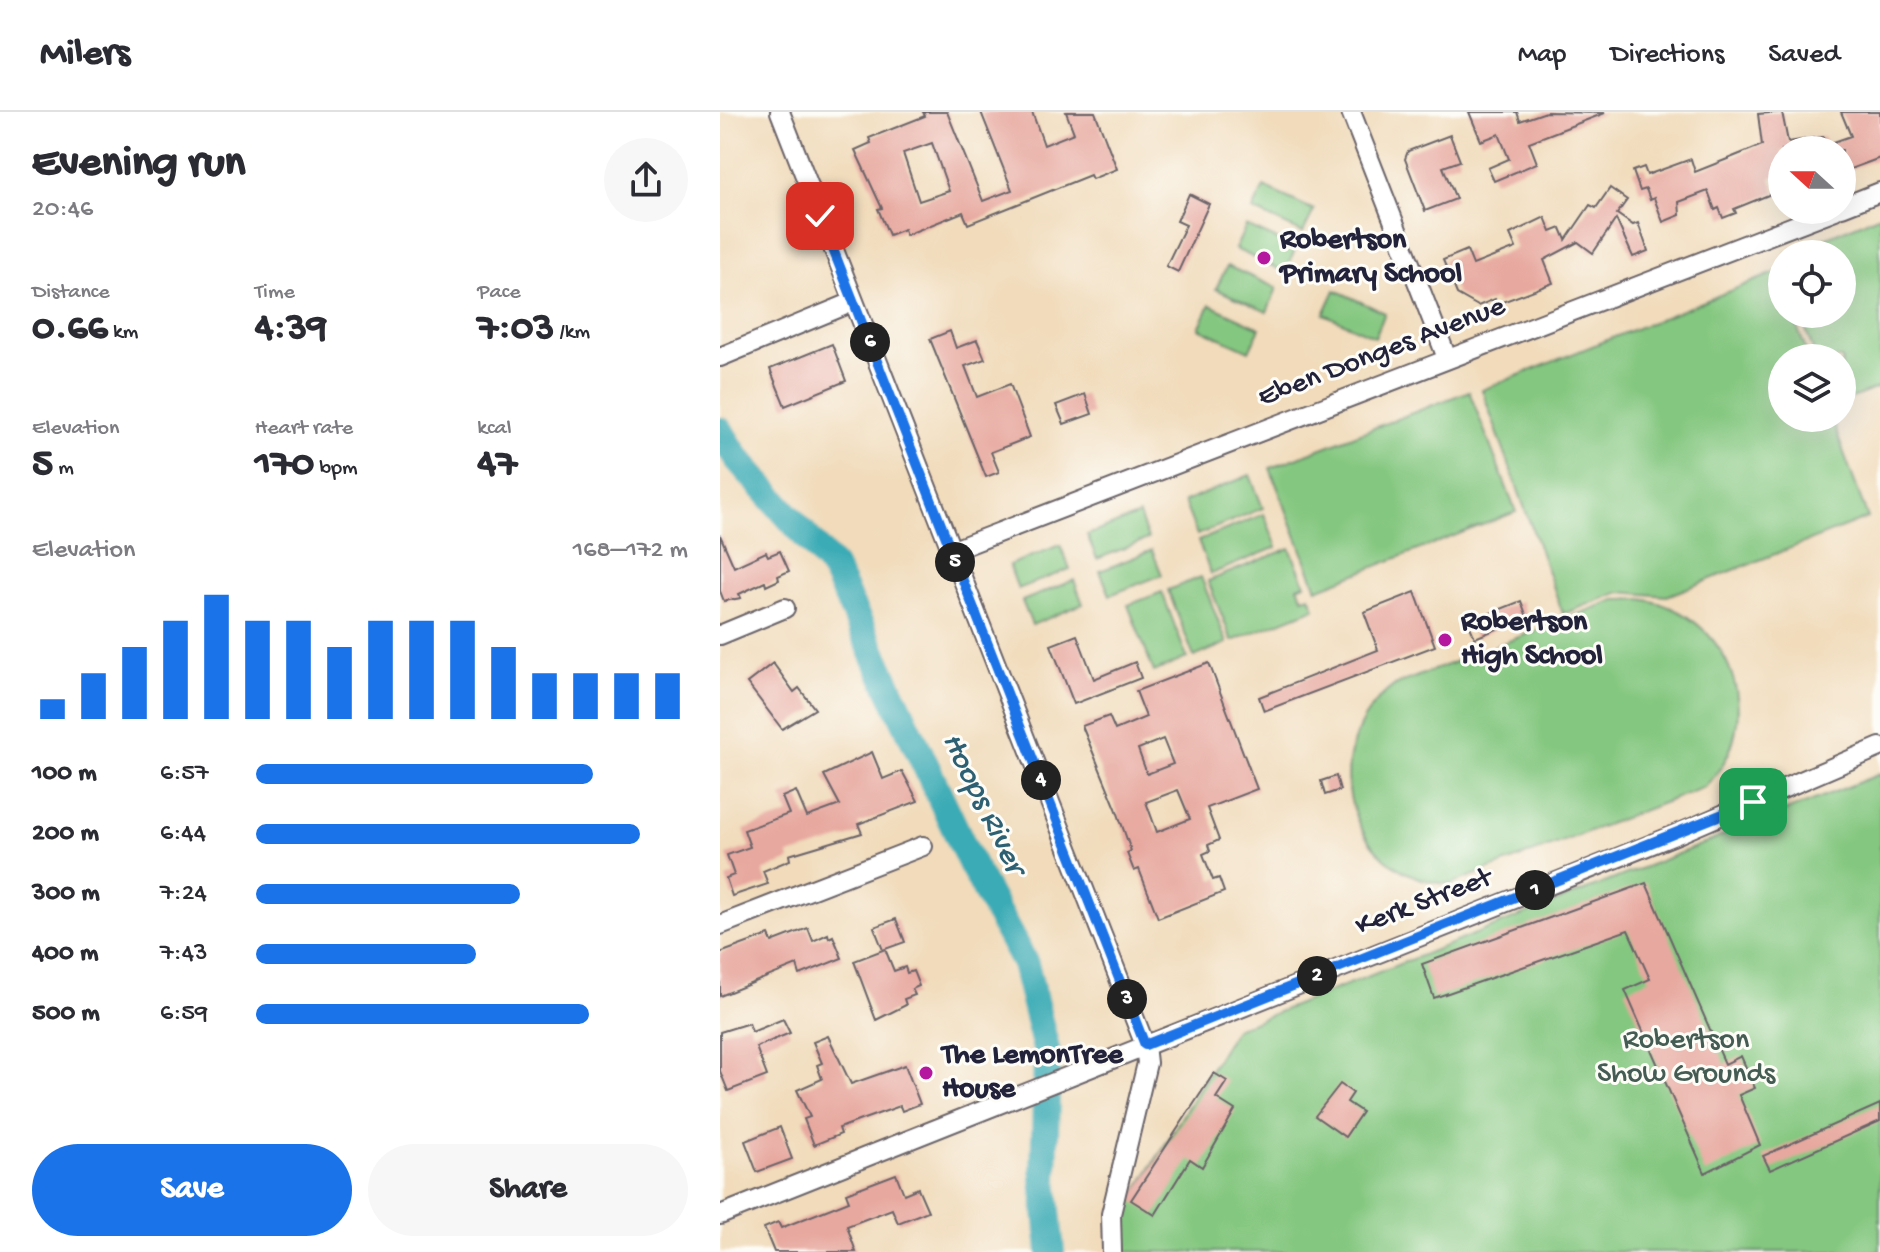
<!DOCTYPE html>
<meta charset="utf-8">
<style>
body{margin:0;font-family:"Gochi Hand",sans-serif;background:#f7f7f7;color:#2b2b33;height:100vh;display:flex;flex-direction:column;font-size:30px;white-space:nowrap}
*{box-sizing:border-box;margin:0}
p{font-size:26px;color:#7c7c81}
.icon{flex:none;width:44px;height:44px;fill:none;stroke:currentColor;stroke-width:2;stroke-linecap:round;stroke-linejoin:round}
.map{position:relative;flex:1;overflow:hidden}
.panel{display:flex;flex-direction:column;background:#fff;width:720px}
.panel>*{flex:none}
.needle{width:52px;rotate:291deg}
.controls{position:absolute;left:1048px;top:24px;display:grid;gap:16px}
.controls a{display:grid;place-items:center;width:88px;height:88px;border-radius:50%;background:#fff;box-shadow:0 8px 32px #0002;font-size:40px}
.pin{position:absolute;display:grid;place-items:center;width:68px;height:68px;color:#fff;margin:-34px;border-radius:16px;box-shadow:0 4px 12px #0006}
.km{position:absolute;width:40px;height:40px;margin:-20px;border-radius:50%;background:#222;color:#fff;font-size:22px;line-height:40px;text-align:center}
.round{display:grid;place-items:center;flex:none;width:84px;height:84px;border-radius:42px;background:#f7f7f7}
.overview{display:flex;align-items:center;justify-content:space-between;height:136px;padding:0 32px}
h1{font-size:44px;font-weight:800;line-height:60px}
.figures{display:grid;grid-template-columns:repeat(3,1fr);gap:12px;height:136px;padding:8px 32px}
.figures div{display:grid;align-content:center}
.figures b{font-size:40px;font-weight:800}
.figures small{font-size:22px;font-weight:400}
.figures p{font-size:22px}
.chart{height:224px;padding:16px 32px}
.chart p{display:flex;justify-content:space-between}
.chart svg{width:100%;height:144px;margin-top:8px;stroke:#1a73e8;stroke-width:6}
.primary-button{display:flex;gap:16px;margin-top:auto;padding:16px 32px}
.primary-button a{flex:1;height:92px;border-radius:48px;background:#1a73e8;color:#fff;font-size:32px;font-weight:800;line-height:92px;text-align:center}
.primary-button a+a{background:#f7f7f7;color:#2b2b33}
ul{padding:0 32px;list-style:none;font-size:26px}
li{display:grid;grid-template-columns:128px 96px 1fr;align-items:center;height:60px}
li i{height:20px;border-radius:10px;background:#1a73e8}
header{display:flex;align-items:center;gap:48px;box-sizing:border-box;height:112px;padding:0 40px;background:#fff;border-bottom:2px solid #e1e1e2}
header strong{font-size:38px}
nav{display:flex;gap:44px;margin-inline-start:auto;font-size:28px}
main{display:flex;flex:1;min-height:0}
.map>svg:first-child{display:block}
.green{fill:#84c780;stroke:#53745e;stroke-width:2}
.lines{fill:none;stroke-linecap:round;stroke-linejoin:round}
.river{stroke:#3aabb5;stroke-width:28}
.building{fill:#e7a89f;fill-rule:evenodd}
.minor-casing{stroke:#6a6368;stroke-width:22}
.minor{stroke:#fff;stroke-width:18}
.route-casing{stroke:#fff;stroke-width:16}
.route{stroke:#1a73e8;stroke-width:10}
.poi-dot{fill:#b5179e;stroke:#fdfcf7;stroke-width:3}
.labels{text-anchor:middle;dominant-baseline:central;stroke-width:6;stroke-linejoin:round;paint-order:stroke}
.poi-label{font-size:30px;font-weight:bold;fill:#22223b;stroke:#fdfcf7;text-anchor:start}
.street-label{font-size:30px;fill:#22223b;stroke:#fdfcf7}
.park-label{font-size:30px;fill:#445c53;stroke:#fdfcf7}
.water-label{font-size:32px;font-style:italic;fill:#2d6072;stroke:#fdfcf7}
</style>
<header>
<strong>Milers</strong>
<nav><a>Map</a><a>Directions</a><a>Saved</a></nav>
</header>
<main>
<section class="panel">
<div class="overview"><div><h1>Evening run</h1><p>20:46</p></div><a class="round"><svg class="icon" aria-label="share" viewBox="0 0 24 24"><path d="M12 15V3M7 8l5-5 5 5M5 13v7h14v-7"/></svg></a></div>
<div class="figures">
<div><p>Distance</p><b>0.66<small> km</small></b></div>
<div><p>Time</p><b>4:39</b></div>
<div><p>Pace</p><b>7:03<small> /km</small></b></div>
</div>
<div class="figures">
<div><p>Elevation</p><b>5<small> m</small></b></div>
<div><p>Heart rate</p><b>170<small> bpm</small></b></div>
<div><p>kcal</p><b>47</b></div>
</div>
<div class="chart"><p><span>Elevation</span>168–172 m</p>
<svg viewBox="0 0 160 44" preserveAspectRatio="none"><path d="M5 44V38M15 44V30M25 44V22M35 44V14M45 44V6M55 44V14M65 44V14M75 44V22M85 44V14M95 44V14M105 44V14M115 44V22M125 44V30M135 44V30M145 44V30M155 44V30"/></svg>
</div>
<ul>
<li><b>100 m</b>6:57<i style="width:78%"></i></li>
<li><b>200 m</b>6:44<i style="width:89%"></i></li>
<li><b>300 m</b>7:24<i style="width:61%"></i></li>
<li><b>400 m</b>7:43<i style="width:51%"></i></li>
<li><b>500 m</b>6:59<i style="width:77%"></i></li>
</ul>
<div class="primary-button"><a>Save</a><a>Share</a></div>
</section>
<div class="map">
<svg width="1160" height="1140" viewBox="0 0 1160 1140">
<rect width="100%" height="100%" fill="#fdfcf7"/>
<filter id="ink" filterUnits="userSpaceOnUse"><feTurbulence type="fractalNoise" baseFrequency=".0125" numOctaves="2"/><feDisplacementMap in="SourceGraphic" scale="16" xChannelSelector="R" yChannelSelector="G"/><feConvolveMatrix kernelMatrix="1 2 1 2 8 2 1 2 1" color-interpolation-filters="sRGB"/></filter>
<filter id="wash" filterUnits="userSpaceOnUse"><feTurbulence type="fractalNoise" baseFrequency=".006" numOctaves="4" result="noise"/><feDisplacementMap in="SourceGraphic" scale="32" xChannelSelector="R" yChannelSelector="G"/><feGaussianBlur stdDeviation="1.8" result="paint"/><feColorMatrix in="noise" values="0 0 0 0 0 0 0 0 0 0 0 0 0 0 0 0 0 1.4 0 .05"/><feComposite in="paint" operator="in"/></filter>
<g filter="url(#wash)">
<rect width="100%" height="100%" fill="#f1dbbb"/>
<!-- green -->
<g class="green">
<polygon points="544,75 594,98 583,121 533,98"/>
<polygon points="1160,103 1160,275 1122,290 1122,246 1096,246 1080,202 1122,202 1122,142 1065,142"/>
<polygon points="526,114 576,136 565,160 515,137"/>
<polygon points="507,154 557,176 547,200 496,177"/>
<polygon points="1057,160 1062,174 1062,202 1072,202 1089,246 1062,246 1062,306 1111,306 1148,406 947,484 900,480 843,502 762,278"/>
<polygon points="615,178 665,201 655,225 604,202"/>
<polygon points="490,193 540,216 529,239 479,216"/>
<polygon points="749,279 796,400 597,477 550,356"/>
<polygon points="530,363 543,396 477,423 464,390"/>
<polygon points="544,402 557,435 491,462 478,429"/>
<polygon points="419,403 428,427 377,447 367,423"/>
<polygon points="340,433 350,457 298,477 289,453"/>
<polygon points="570,436 585,472 578,475 583,486 590,484 595,496 512,529 488,469"/>
<polygon points="432,438 442,463 390,483 380,459"/>
<polygon points="481,465 507,531 474,545 448,478"/>
<polygon points="354,468 363,492 312,513 302,489"/>
<polygon points="442,480 467,546 434,560 408,493"/>
<path d="M921,487C1011,501 1051,609 985,675L731,772C625,766 592,634 675,573L895,488Z"/>
<polygon points="1160,662 1160,1140 406,1140 398,1110 515,917"/>
</g>
<g class="lines">
<!-- river -->
<polyline class="river" points="0,319 17,346 113,455 252,753 305,852 327,941 324,1066 331,1140"/>
</g>
<g id="blocks">
<!-- building -->
<g class="building">
<path d="M203,0H227L263,89L292,78L261,0H312L324,33L354,21L346,0H375L397,57L372,67L370,63L248,112L243,100L186,123L184,117L169,123L158,97L162,96L135,38L151,31L149,26L205,4ZM212,31L229,79L199,89L183,41Z"/>
<polygon points="749,0 797,0 800,9 826,0 885,1 809,30 817,51 774,69 768,56 789,47 779,22 761,29"/>
<polygon points="1062,0 1068,30 1104,25 1105,33 1131,24 1121,0 1160,0 1160,46 1122,60 1122,38 1062,38 1062,62 1050,65 1056,80 1014,97 1016,101 1003,106 999,96 995,98 988,79 959,90 960,103 943,110 934,86 930,88 926,77 920,79 913,59 924,55 927,63 971,47 975,60 1005,48 1042,33 1038,2"/>
<polygon points="730,23 740,49 723,55 736,87 705,99 685,47 688,39"/>
<polygon points="890,76 907,88 897,102 913,113 918,111 928,139 913,145 896,107 873,141 858,130 824,148 833,171 777,192 775,187 758,194 737,182 723,148 747,138 753,153 796,136 790,122 825,105 831,120 841,116 846,128 870,93 876,96"/>
<polygon points="469,82 489,92 458,160 446,154 466,113 457,109"/>
<polygon points="230,219 236,236 257,228 265,247 245,254 257,285 290,272 310,325 271,340 279,360 266,365 210,227"/>
<polygon points="112,232 126,269 65,294 50,257"/>
<polygon points="365,282 372,302 344,312 336,293"/>
<polygon points="0,423 14,455 46,440 48,444 60,439 69,459 58,464 59,468 46,474 45,470 19,482 21,486 4,489 0,479"/>
<polygon points="695,480 715,534 544,599 539,585 658,538 644,500"/>
<polygon points="801,489 807,505 755,526 748,510"/>
<polygon points="357,523 374,567 415,550 421,566 354,592 331,533"/>
<polygon points="53,551 74,580 79,576 95,597 62,617 27,571"/>
<path d="M489,551L537,677L487,696L499,728L488,733L490,739L483,742L493,768L499,766L504,780L438,806L419,757L414,759L407,741L411,739L396,696L362,614L389,604L395,618L426,605L416,579ZM443,627L453,652L427,662L418,637ZM458,678L470,707L437,720L426,690Z"/>
<polygon points="152,640 163,667 182,659 198,689 138,712 142,721 69,743 70,748 43,759 48,772 12,784 6,766 14,763 7,743 30,735 24,718 69,702 62,685 76,679 87,705 120,693 104,663"/>
<polygon points="616,664 620,678 605,683 601,669"/>
<polygon points="926,771 1005,952 1021,944 1035,976 1019,983 1040,1033 985,1061 905,878 930,867 908,818 714,886 702,852"/>
<polygon points="176,807 185,830 165,837 174,859 185,855 187,861 193,859 199,874 192,877 195,883 184,887 186,893 156,908 134,849 163,838 154,815"/>
<polygon points="88,816 93,829 108,822 109,826 113,824 122,846 80,863 77,853 0,884 0,841 49,823 52,830"/>
<polygon points="63,907 70,921 36,935 47,964 8,979 0,959 0,920 29,911 32,920"/>
<polygon points="108,924 131,972 185,953 200,992 182,999 180,994 141,1008 119,1016 121,1022 94,1033 84,1007 90,1005 77,978 102,967 97,953 102,951 93,930"/>
<polygon points="494,961 507,969 496,986 515,998 482,1055 470,1047 435,1103 411,1088"/>
<polygon points="620,972 633,981 627,990 642,1000 625,1025 595,1004"/>
<polygon points="1160,992 1160,1009 1050,1058 1043,1044"/>
<polygon points="60,1015 72,1047 37,1060 25,1029"/>
<polygon points="176,1062 184,1082 198,1076 208,1099 178,1111 172,1097 127,1114 136,1140 54,1140 44,1116 58,1110 61,1116 129,1089 126,1081"/>
</g>
</g>
</g>
<g filter="url(#ink)">
<use href="#blocks" fill-opacity="0" stroke="#6a6368" stroke-width="2"/>
<g class="lines">
<!-- minor casing -->
<g class="minor-casing">
<g id="minor">
<polyline points="60,0 425,933 427,951 391,1102 392,1140"/>
<polyline points="631,0 727,246"/>
<polyline points="1122,95 1160,80"/>
<polyline points="0,245 133,190"/>
<polyline points="231,439 1115,98"/>
<polyline points="0,523 65,496"/>
<polyline points="0,813 203,734"/>
<polyline points="0,1103 960,721 1160,635"/>
</g>
</g>
<!-- minor -->
<use href="#minor" class="minor"/>
</g>
</g>
<g class="lines" filter="url(#ink)">
<!-- route casing -->
<g class="route-casing">
<polyline id="route" points="100,104 425,933 1033,690"/>
</g>
<!-- route -->
<use href="#route" class="route"/>
</g>
<!-- markers -->
<g class="poi-dot">
<circle cx="544" cy="146" r="8"/>
<circle cx="725" cy="528" r="8"/>
<circle cx="206" cy="961" r="8"/>
</g>
<g class="labels">
<!-- poi labels -->
<g class="poi-label">
<text x="560" y="129">Robertson<tspan x="560" dy="34">Primary School</tspan></text>
<text x="741" y="511">Robertson<tspan x="741" dy="34">High School</tspan></text>
<text x="222" y="944">The LemonTree<tspan x="222" dy="34">House</tspan></text>
</g>
<!-- street labels -->
<g class="street-label">
<text transform="translate(662 241) rotate(-21)">Eben Donges Avenue</text>
<text transform="translate(704 791) rotate(-21)">Kerk Street</text>
</g>
<!-- park labels -->
<g class="park-label">
<text x="966" y="929">Robertson<tspan x="966" dy="34">Show Grounds</tspan></text>
</g>
<!-- water labels -->
<g class="water-label">
<text transform="translate(262 692) rotate(64)">Hoops River</text>
</g>
</g>
</svg>
<div class="controls">
<a><svg class="needle" viewBox="-14 -14 28 28"><path d="M0-13l5 13h-10z" fill="#e53935"/><path d="M0 13l5-13h-10z" fill="#7c7c81"/></svg></a>
<a><svg class="icon" aria-label="locate" viewBox="0 0 24 24"><circle cx="12" cy="12" r="6"/><path d="M12 2v4M12 18v4M2 12h4M18 12h4"/></svg></a>
<a><svg class="icon" aria-label="layers" viewBox="0 0 24 24"><path d="M12 4l9 5-9 5-9-5zM3 14l9 5 9-5"/></svg></a>
</div>
<div class="pin" style="left:1033px;top:690px;background:#1e9e55"><svg class="icon" aria-label="arrive" viewBox="0 0 24 24"><path d="M6 21V4h12l-3 4 3 4H6"/></svg></div>
<div class="pin" style="left:100px;top:104px;background:#d93025"><svg class="icon" aria-label="check" viewBox="0 0 24 24"><path d="M5 12l5 5 9-10"/></svg></div>
<b class="km" style="left:815px;top:778px">1</b>
<b class="km" style="left:597px;top:864px">2</b>
<b class="km" style="left:407px;top:887px">3</b>
<b class="km" style="left:321px;top:668px">4</b>
<b class="km" style="left:235px;top:450px">5</b>
<b class="km" style="left:150px;top:230px">6</b>
</div>
</main>
